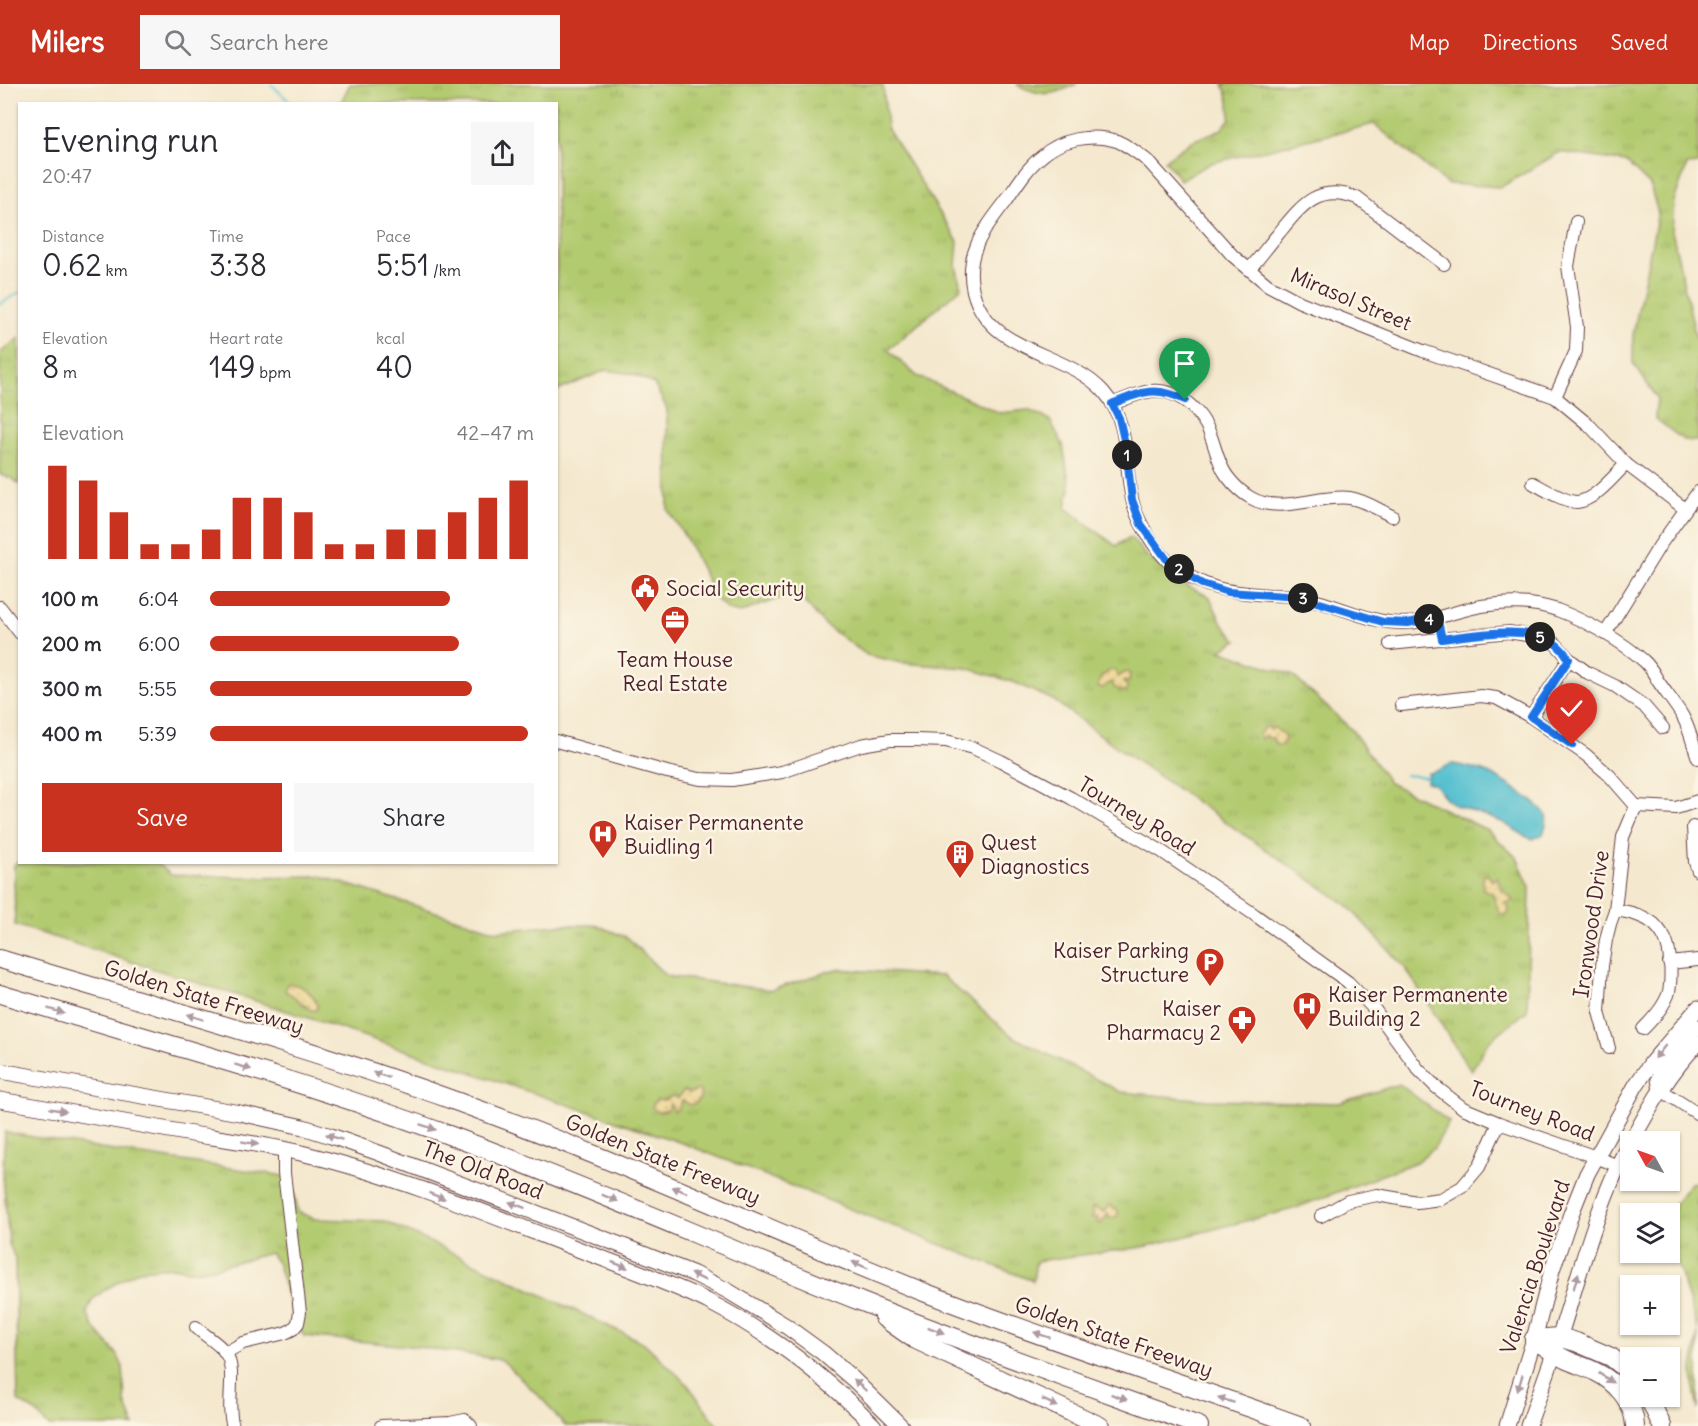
<!DOCTYPE html>
<meta charset="utf-8">
<style>
body{margin:0;font-family:Delius,sans-serif;background:#f7f7f7;color:#2b2b33;height:100vh;display:flex;flex-direction:column;font-size:22px;white-space:nowrap}
*{box-sizing:border-box;margin:0}
p{font-size:20px;color:#7c7c81}
.icon{flex:none;width:33px;height:33px;fill:none;stroke:currentColor;stroke-width:2;stroke-linecap:round;stroke-linejoin:round}
.map{position:relative;flex:1;overflow:hidden}
.details{position:absolute;left:18px;top:18px;width:540px;height:762px;display:flex;flex-direction:column;background:#fff;border-radius:0px;box-shadow:0 2px 4px #0004}
.details>*{flex:none}
.needle{width:39px;rotate:310deg}
.controls{position:absolute;left:1620px;top:1047px;display:grid;gap:12px}
.controls a{display:grid;place-items:center;width:60px;height:60px;border-radius:0px;background:#fff;box-shadow:0 2px 4px #0004;font-size:30px}
.pin{position:absolute;display:grid;place-items:center;width:51px;height:51px;color:#fff;margin:-62px -26px;border-radius:50% 50% 50% 0;rotate:-45deg;box-shadow:0 0 6px #0007}
.pin .icon{rotate:45deg}
.km{position:absolute;width:30px;height:30px;margin:-15px;border-radius:50%;background:#222;color:#fff;font-size:16px;line-height:30px;text-align:center}
.round{display:grid;place-items:center;flex:none;width:63px;height:63px;border-radius:0px;background:#f7f7f7}
.summary{display:flex;align-items:center;justify-content:space-between;height:102px;padding:0 24px}
h1{font-size:33px;font-weight:600;line-height:45px}
.metrics{display:grid;grid-template-columns:repeat(3,1fr);gap:9px;height:102px;padding:6px 24px}
.metrics div{display:grid;align-content:center}
.metrics b{font-size:30px;font-weight:600}
.metrics small{font-size:16px;font-weight:400}
.metrics p{font-size:16px}
.chart{height:168px;padding:12px 24px}
.chart p{display:flex;justify-content:space-between}
.chart svg{width:100%;height:108px;margin-top:6px;stroke:#c8321e;stroke-width:6}
.button{display:flex;gap:12px;margin-top:auto;padding:12px 24px}
.button a{flex:1;height:69px;border-radius:0px;background:#c8321e;color:#fff;font-size:24px;font-weight:600;line-height:69px;text-align:center}
.button a+a{background:#f7f7f7;color:#2b2b33}
ul{padding:0 24px;list-style:none;font-size:20px}
li{display:grid;grid-template-columns:96px 72px 1fr;align-items:center;height:45px}
li i{height:15px;border-radius:8px;background:#c8321e}
header{display:flex;align-items:center;gap:36px;box-sizing:border-box;height:84px;padding:0 30px;background:#c8321e;color:#fff}
header strong{font-size:28px}
nav{display:flex;gap:33px;margin-inline-start:auto;font-size:21px}
.search{width:420px;height:54px;background:#f7f7f7;display:flex;align-items:center;gap:15px;box-sizing:border-box;padding:0 21px;border-radius:0px;color:#7c7c81;font-size:22px}
.map>svg:first-child{display:block}
.grass{fill:url(#grass-tufts);stroke:#7e744d;stroke-width:1.5}
.sand{fill:url(#sand-dots);stroke:#9c7c64;stroke-width:1.5}
.water{fill:#55c0cf;stroke:#50707d;stroke-width:1.5}
.lines{fill:none;stroke-linecap:round;stroke-linejoin:round}
.stream{stroke:#55c0cf;stroke-width:2}
.minor-casing{stroke:#643d43;stroke-width:14}
.major-casing{stroke:#643d43;stroke-width:17}
.highway-casing{stroke:#643d43;stroke-width:20}
.minor{stroke:#fff;stroke-width:12}
.major{stroke:#fff;stroke-width:15}
.highway{stroke:#fff;stroke-width:18}
.oneway{fill:#ae9aa0}
.route-casing{stroke:#fff;stroke-width:12}
.route{stroke:#1a73e8;stroke-width:8}
.labels{text-anchor:middle;dominant-baseline:central;stroke-width:5;stroke-linejoin:round;paint-order:stroke}
.street-label{font-size:21px;fill:#4a1f2b;stroke:#fcf5e5}
.poi-label{font-size:21px;fill:#4a1f2b;stroke:#fcf5e5;text-anchor:start}
</style>
<header>
<strong>Milers</strong>
<div class="search"><svg class="icon" aria-label="search" viewBox="0 0 24 24"><circle cx="10" cy="10" r="6"/><path d="M15 15l6 6"/></svg>Search here</div>
<nav><a>Map</a><a>Directions</a><a>Saved</a></nav>
</header>
<div class="map">
<svg width="1698" height="1342" viewBox="0 0 1698 1342">
<defs>
<pattern id="grass-tufts" width="24" height="20" patternUnits="userSpaceOnUse" patternTransform="scale(1.5)"><rect width="24" height="20" fill="#b2ca6f"/><path d="M3 7l-1-3M5 7V3M7 7l1-3M15 17l-1-3M17 17v-4M19 17l1-3" fill="none" stroke="#9bad60"/></pattern>
<pattern id="sand-dots" width="8" height="8" patternUnits="userSpaceOnUse" patternTransform="scale(1.5)"><rect width="8" height="8" fill="#eeda9e"/><path d="M2 2h.1M6 6h.1" fill="none" stroke="#cebb88" stroke-width="1.8" stroke-linecap="round"/></pattern>
</defs>
<rect width="100%" height="100%" fill="#fcf5e5"/>
<filter id="ink" filterUnits="userSpaceOnUse"><feTurbulence type="fractalNoise" baseFrequency=".0167" numOctaves="2"/><feDisplacementMap in="SourceGraphic" scale="12" xChannelSelector="R" yChannelSelector="G"/><feConvolveMatrix kernelMatrix="1 2 1 2 8 2 1 2 1" color-interpolation-filters="sRGB"/></filter>
<filter id="wash" filterUnits="userSpaceOnUse"><feTurbulence type="fractalNoise" baseFrequency=".008" numOctaves="4" result="noise"/><feDisplacementMap in="SourceGraphic" scale="24" xChannelSelector="R" yChannelSelector="G"/><feGaussianBlur stdDeviation="1.35" result="paint"/><feColorMatrix in="noise" values="0 0 0 0 0 0 0 0 0 0 0 0 0 0 0 0 0 1.4 0 .05"/><feComposite in="paint" operator="in"/></filter>
<g filter="url(#wash)">
<rect width="100%" height="100%" fill="#f4e8ce"/>
<!-- grass -->
<g class="grass">
<path d="M350,0H883L887,44L958,158L956,181L961,204L888,266L917,292L1000,329L1028,326L1050,336L1063,361L1070,404L1066,424L1116,462L1130,453L1148,473L1179,498L1210,513C1217,530 1223,545 1238,556L1220,566L1292,591L1352,646L1389,699L1487,746L1517,774L1530,803L1527,927L1488,958L1471,987L1406,885L1347,821L1122,667L1053,616L1013,598L967,584L902,579L867,571L825,541L799,512L777,515L740,529L728,526L717,516L686,454L668,426L667,325L654,300L633,290L606,286L557,307L556,20H340Z"/>
<path d="M1017,0H1077C1051,12 1045,13 1019,2Z"/>
<polygon points="1223,0 1698,0 1698,80 1687,81 1674,117 1672,147 1698,263 1698,357 1683,356 1655,334 1657,314 1633,279 1633,251 1658,129 1650,101 1626,78 1560,68 1501,103 1447,100 1374,40 1211,79 1180,96 1165,76 1192,57 1222,45 1230,34 1229,17"/>
<polygon points="19,254 19,400 11,394 0,391 0,269"/>
<polygon points="19,778 155,778 171,791 245,793 320,792 497,847 558,841 596,841 628,854 666,892 771,906 836,885 942,892 1012,952 1121,1008 1207,1016 1339,1019 1399,1000 1449,1038 1434,1064 1416,1078 1293,1125 1144,1163 1036,1177 1033,1197 685,1060 306,933 15,841 14,781"/>
<polygon points="5,1048 101,1065 291,1093 298,1128 315,1135 385,1137 644,1259 688,1301 718,1342 565,1342 544,1317 502,1276 419,1263 304,1252 293,1232 278,1180 270,1169 218,1183 194,1187 172,1183 139,1186 106,1205 92,1216 87,1229 94,1244 117,1270 123,1283 125,1318 134,1342 48,1342 37,1329 18,1317 15,1174 9,1160 3,1090"/>
<polygon points="1698,1098 1698,1326 1694,1304 1693,1285 1698,1247 1681,1190 1670,1164 1670,1130 1667,1129 1691,1099"/>
</g>
<!-- sand -->
<g class="sand">
<path d="M1111,586L1115,587L1118,593L1126,588L1130,590L1129,598H1123L1128,603L1125,607C1116,607 1115,604 1111,598L1102,604L1097,603L1102,592Z"/>
<polygon points="1265,643 1269,643 1271,646 1273,643 1283,650 1285,656 1282,661 1276,661 1273,654 1268,654 1266,651 1261,655 1259,650"/>
<path d="M1484,791L1489,792L1492,797L1497,793L1502,806L1512,814V817L1505,819L1509,823L1508,830L1501,831C1497,822 1495,820 1493,810L1483,805L1482,797Z"/>
<path d="M288,899C301,901 318,910 317,925L313,927C303,922 296,912 285,907Z"/>
<path d="M684,1006L690,1009L698,1006L700,1007L701,1013L696,1019L689,1021L683,1016L677,1026L674,1027L670,1020L667,1026C661,1029 656,1029 652,1022L656,1016H664L672,1012L678,1014Z"/>
<polygon points="1109,1121 1118,1127 1118,1130 1116,1133 1111,1134 1108,1130 1101,1140 1097,1139 1098,1134 1090,1134 1094,1129 1091,1126 1093,1123 1104,1128"/>
</g>
<!-- water -->
<path class="water" d="M1453,680C1463,682 1475,684 1485,688C1497,692 1542,721 1546,731C1548,737 1545,744 1543,750L1533,755L1527,753L1502,738L1455,721L1446,715L1435,701L1427,698L1428,689C1439,688 1442,682 1453,680Z"/>
<g class="lines">
<!-- stream -->
<g class="stream">
<polyline points="271,0 292,20"/>
<polyline points="0,220 20,208"/>
<polyline points="1405,691 1427,693"/>
</g>
</g>
</g>
<g filter="url(#ink)">
<g class="lines">
<!-- minor casing -->
<g class="minor-casing">
<g id="minor">
<path d="M1249,186C1259,174 1269,161 1279,149C1302,121 1318,99 1357,114L1444,180"/>
<polyline points="1555,313 1576,267 1577,243 1568,182 1576,138"/>
<path d="M1112,320C1125,315 1138,309 1151,307C1175,304 1195,322 1206,341C1215,357 1216,377 1227,392C1233,400 1242,409 1251,414C1280,431 1319,410 1350,414C1364,416 1379,426 1392,432"/>
<path d="M1533,399C1544,405 1565,418 1577,418C1594,417 1614,392 1626,380"/>
<path d="M1685,425L1626,380L1590,342L1555,313L1423,267L1300,218L1268,201L1233,172L1149,78C1139,70 1129,62 1117,57C1092,49 1060,55 1041,73C1027,84 1016,102 1006,117C984,145 964,170 973,207C989,270 1065,266 1103,307C1130,337 1124,379 1132,415C1136,435 1154,465 1170,479C1203,506 1229,508 1269,511C1279,511 1290,511 1300,513C1335,519 1367,539 1403,539C1432,539 1460,524 1489,521C1511,518 1536,519 1557,526C1584,536 1622,557 1644,577C1650,582 1654,590 1658,597C1666,609 1676,621 1683,633C1690,646 1693,661 1698,674"/>
<polyline points="0,523 20,549"/>
<polyline points="1605,550 1660,461 1698,408"/>
<polyline points="1390,560 1509,548 1544,554 1556,560 1569,575 1588,589 1615,602 1644,622 1663,644"/>
<polyline points="1401,621 1481,612 1496,614 1531,633 1586,671 1609,691 1636,722"/>
<polyline points="1531,633 1569,575"/>
<polyline points="556,657 667,688 700,695 732,696 782,688 861,661 890,656 916,656 946,657 973,664 1001,677 1071,714 1161,767 1255,831 1348,898 1375,926 1418,985 1436,1003 1463,1024 1499,1039 1596,1073 1618,1082"/>
<polyline points="1636,722 1676,724 1698,717"/>
<polyline points="1693,743 1695,778 1698,787"/>
<path d="M1615,826C1630,828 1643,831 1654,840C1659,845 1665,853 1667,860C1671,872 1672,899 1668,911C1663,924 1653,935 1643,945"/>
<polyline points="1669,879 1698,876"/>
<polyline points="1609,964 1599,928 1602,882 1606,856 1610,840 1615,826 1623,753 1636,722"/>
<polyline points="1661,1006 1698,1030"/>
<polyline points="1321,1132 1348,1117 1377,1111 1417,1118 1441,1115 1462,1103 1479,1083 1499,1039"/>
<path d="M196,1243C205,1252 217,1258 225,1268C238,1285 225,1321 233,1342"/>
<polyline points="225,1269 243,1259 285,1249 293,1245 298,1239 300,1228 284,1089 284,1066"/>
<polyline points="381,1342 450,1339 465,1336 471,1342"/>
</g>
</g>
<!-- major casing -->
<g class="major-casing">
<g id="major">
<polyline points="0,987 240,1029 303,1043 331,1052 379,1069 623,1162 694,1190 728,1207 786,1242 823,1269 853,1295 901,1342"/>
<polyline points="1661,1006 1659,995 1661,988 1688,952 1698,943"/>
<path d="M0,1016C64,1027 128,1039 192,1050C230,1056 268,1061 305,1070C396,1092 483,1128 570,1162C616,1180 663,1196 707,1217C769,1249 825,1292 874,1342"/>
<path d="M1631,1058C1650,1023 1670,987 1698,959"/>
<polyline points="1507,1342 1534,1255 1552,1186 1571,1130 1587,1090 1636,1001 1652,978 1698,924"/>
<path d="M1528,1342C1539,1312 1550,1282 1560,1251C1581,1186 1597,1120 1630,1058"/>
</g>
</g>
<!-- highway casing -->
<g class="highway-casing">
<g id="highway">
<path d="M0,875C153,921 308,963 458,1018C615,1075 766,1145 921,1207C1046,1256 1175,1296 1301,1342"/>
<path d="M0,910C149,955 300,996 446,1050C587,1102 723,1163 862,1218C973,1262 1086,1301 1199,1342"/>
<polyline points="884,1234 914,1255 1100,1342"/>
<path d="M1534,1255C1544,1262 1554,1270 1565,1275C1575,1280 1586,1283 1596,1288C1616,1298 1634,1318 1635,1342"/>
<polyline points="1534,1255 1559,1253 1576,1258 1611,1273 1630,1288"/>
<polyline points="1648,1312 1662,1342"/>
</g>
</g>
<!-- minor -->
<use href="#minor" class="minor"/>
<!-- major -->
<use href="#major" class="major"/>
<!-- highway -->
<use href="#highway" class="highway"/>
</g>
<!-- one-way arrows -->
<defs><path id="oneway-solid" d="M-6-.8H1V-3.2L6.5 0L1 3.2V.8H-6Z" transform="scale(1.5)"/></defs>
<g class="oneway">
<use href="#oneway-solid" transform="translate(56 927) rotate(17)"/>
<use href="#oneway-solid" transform="translate(195 933) rotate(-163)"/>
<use href="#oneway-solid" transform="translate(1660 968) rotate(129)"/>
<use href="#oneway-solid" transform="translate(243 983) rotate(17)"/>
<use href="#oneway-solid" transform="translate(381 991) rotate(-162)"/>
<use href="#oneway-solid" transform="translate(58 1026) rotate(10)"/>
<use href="#oneway-solid" transform="translate(428 1043) rotate(19)"/>
<use href="#oneway-solid" transform="translate(334 1053) rotate(-161)"/>
<use href="#oneway-solid" transform="translate(250 1059) rotate(10)"/>
<use href="#oneway-solid" transform="translate(680 1106) rotate(-157)"/>
<use href="#oneway-solid" transform="translate(437 1112) rotate(20)"/>
<use href="#oneway-solid" transform="translate(610 1114) rotate(22)"/>
<use href="#oneway-solid" transform="translate(517 1121) rotate(-159)"/>
<use href="#oneway-solid" transform="translate(620 1181) rotate(21)"/>
<use href="#oneway-solid" transform="translate(860 1181) rotate(-157)"/>
<use href="#oneway-solid" transform="translate(698 1193) rotate(-155)"/>
<use href="#oneway-solid" transform="translate(1576 1197) rotate(-73)"/>
<use href="#oneway-solid" transform="translate(936 1246) rotate(21)"/>
<use href="#oneway-solid" transform="translate(1042 1251) rotate(-161)"/>
<use href="#oneway-solid" transform="translate(1606 1294) rotate(34)"/>
<use href="#oneway-solid" transform="translate(1520 1299) rotate(107)"/>
<use href="#oneway-solid" transform="translate(860 1301) rotate(-136)"/>
<use href="#oneway-solid" transform="translate(1119 1313) rotate(20)"/>
<use href="#oneway-solid" transform="translate(1226 1316) rotate(-161)"/>
<use href="#oneway-solid" transform="translate(1050 1319) rotate(25)"/>
</g>
</g>
<g class="lines" filter="url(#ink)">
<!-- route casing -->
<g class="route-casing">
<path id="route" d="M1185,316C1155,301 1141,308 1112,320L1119,334L1126,364L1132,416L1141,440L1168,477L1185,490L1202,500L1228,508L1300,513L1383,538L1408,539L1437,533L1442,555C1473,551 1531,540 1557,561C1562,565 1566,570 1569,575L1531,633L1572,661"/>
</g>
<!-- route -->
<use href="#route" class="route"/>
</g>
<!-- icons -->
<defs>
<g id="civic-pin" transform="scale(1.5)"><path d="M0 17L-7.5 6A9.5 9.5 0 1 1 7.5 6Z" fill="#c8321e" stroke="#fcf5e5"/><path d="M-.6-6.5H3V-4.5H.6V-3L4-1V1h2V6H-6V1h2V-1L-.6-3ZM-1.2 2.5V6h2.4V2.5Z" fill="#fff"/></g>
<g id="office-pin" transform="scale(1.5)"><path d="M0 17L-7.5 6A9.5 9.5 0 1 1 7.5 6Z" fill="#c8321e" stroke="#fcf5e5"/><path d="M-6-3h4V-5.5h4V-3h4V5H-6ZM-1-4.5V-3h2v-1.5ZM-6 0V1H6V0Z" fill="#fff"/></g>
<g id="hospital-pin" transform="scale(1.5)"><path d="M0 17L-7.5 6A9.5 9.5 0 1 1 7.5 6Z" fill="#c8321e" stroke="#fcf5e5"/><path d="M-5-5h3v3.5h4V-5h3V5h-3V1.5h-4V5h-3Z" fill="#fff"/></g>
<g id="building-pin" transform="scale(1.5)"><path d="M0 17L-7.5 6A9.5 9.5 0 1 1 7.5 6Z" fill="#c8321e" stroke="#fcf5e5"/><path d="M-4-6H4V6H1V3H-1V6H-4ZM-2.5-4.3h1.7v1.8h-1.7ZM.8-4.3h1.7v1.8H.8ZM-2.5-1h1.7V.8h-1.7ZM.8-1h1.7V.8H.8Z" fill="#fff"/></g>
<g id="parking-pin" transform="scale(1.5)"><path d="M0 17L-7.5 6A9.5 9.5 0 1 1 7.5 6Z" fill="#c8321e" stroke="#fcf5e5"/><path d="M-3.5-5.5H1a3.5 3.5 0 0 1 0 7H-1V5.5H-3.5ZM-1-3.4V-.6H.8a1.4 1.4 0 0 0 0-2.8Z" fill="#fff"/></g>
<g id="pharmacy-pin" transform="scale(1.5)"><path d="M0 17L-7.5 6A9.5 9.5 0 1 1 7.5 6Z" fill="#c8321e" stroke="#fcf5e5"/><path d="M-2-6h4v4h4v4h-4v4h-4v-4h-4v-4h4Z" fill="#fff"/></g>
</defs>
<g fill-rule="evenodd">
<use href="#civic-pin" x="645" y="504"/>
<use href="#office-pin" x="675" y="536"/>
<use href="#hospital-pin" x="603" y="750"/>
<use href="#building-pin" x="960" y="770"/>
<use href="#parking-pin" x="1210" y="878"/>
<use href="#hospital-pin" x="1307" y="922"/>
<use href="#pharmacy-pin" x="1242" y="936"/>
</g>
<g class="labels">
<!-- street labels -->
<g class="street-label">
<text transform="translate(1351 215) rotate(23)">Mirasol Street</text>
<text transform="translate(1137 732) rotate(31)">Tourney Road</text>
<text transform="translate(1591 840) rotate(-82)">Ironwood Drive</text>
<text transform="translate(204 913) rotate(17)">Golden State Freeway</text>
<text transform="translate(1532 1027) rotate(21)">Tourney Road</text>
<text transform="translate(663 1075) rotate(22)">Golden State Freeway</text>
<text transform="translate(483 1086) rotate(21)">The Old Road</text>
<text transform="translate(1535 1183) rotate(-72)">Valencia Boulevard</text>
<text transform="translate(1114 1253) rotate(19)">Golden State Freeway</text>
</g>
<!-- poi labels -->
<g class="poi-label">
<text x="666" y="504">Social Security</text>
<text x="675" y="575" text-anchor="middle">Team House<tspan x="675" dy="24">Real Estate</tspan></text>
<text x="624" y="738">Kaiser Permanente<tspan x="624" dy="24">Buidling 1</tspan></text>
<text x="981" y="758">Quest<tspan x="981" dy="24">Diagnostics</tspan></text>
<text x="1189" y="866" text-anchor="end">Kaiser Parking<tspan x="1189" dy="24">Structure</tspan></text>
<text x="1328" y="910">Kaiser Permanente<tspan x="1328" dy="24">Building 2</tspan></text>
<text x="1221" y="924" text-anchor="end">Kaiser<tspan x="1221" dy="24">Pharmacy 2</tspan></text>
</g>
</g>
</svg>
<div class="controls">
<a><svg class="needle" viewBox="-14 -14 28 28"><path d="M0-13l5 13h-10z" fill="#e53935"/><path d="M0 13l5-13h-10z" fill="#7c7c81"/></svg></a>
<a><svg class="icon" aria-label="layers" viewBox="0 0 24 24"><path d="M12 4l9 5-9 5-9-5zM3 14l9 5 9-5"/></svg></a>
<a>+</a>
<a>−</a>
</div>
<div class="pin" style="left:1185px;top:316px;background:#1e9e55"><svg class="icon" aria-label="arrive" viewBox="0 0 24 24"><path d="M6 21V4h12l-3 4 3 4H6"/></svg></div>
<div class="pin" style="left:1572px;top:661px;background:#d93025"><svg class="icon" aria-label="check" viewBox="0 0 24 24"><path d="M5 12l5 5 9-10"/></svg></div>
<b class="km" style="left:1127px;top:371px">1</b>
<b class="km" style="left:1179px;top:485px">2</b>
<b class="km" style="left:1303px;top:514px">3</b>
<b class="km" style="left:1429px;top:535px">4</b>
<b class="km" style="left:1540px;top:553px">5</b>
<section class="details">
<div class="summary"><div><h1>Evening run</h1><p>20:47</p></div><a class="round"><svg class="icon" aria-label="share" viewBox="0 0 24 24"><path d="M12 15V3M7 8l5-5 5 5M5 13v7h14v-7"/></svg></a></div>
<div class="metrics">
<div><p>Distance</p><b>0.62<small> km</small></b></div>
<div><p>Time</p><b>3:38</b></div>
<div><p>Pace</p><b>5:51<small> /km</small></b></div>
</div>
<div class="metrics">
<div><p>Elevation</p><b>8<small> m</small></b></div>
<div><p>Heart rate</p><b>149<small> bpm</small></b></div>
<div><p>kcal</p><b>40</b></div>
</div>
<div class="chart"><p><span>Elevation</span>42–47 m</p>
<svg viewBox="0 0 160 44" preserveAspectRatio="none"><path d="M5 44V6M15 44V12M25 44V25M35 44V38M45 44V38M55 44V32M65 44V19M75 44V19M85 44V25M95 44V38M105 44V38M115 44V32M125 44V32M135 44V25M145 44V19M155 44V12"/></svg>
</div>
<ul>
<li><b>100 m</b>6:04<i style="width:74%"></i></li>
<li><b>200 m</b>6:00<i style="width:77%"></i></li>
<li><b>300 m</b>5:55<i style="width:81%"></i></li>
<li><b>400 m</b>5:39<i style="width:98%"></i></li>
</ul>
<div class="button"><a>Save</a><a>Share</a></div>
</section>
</div>
